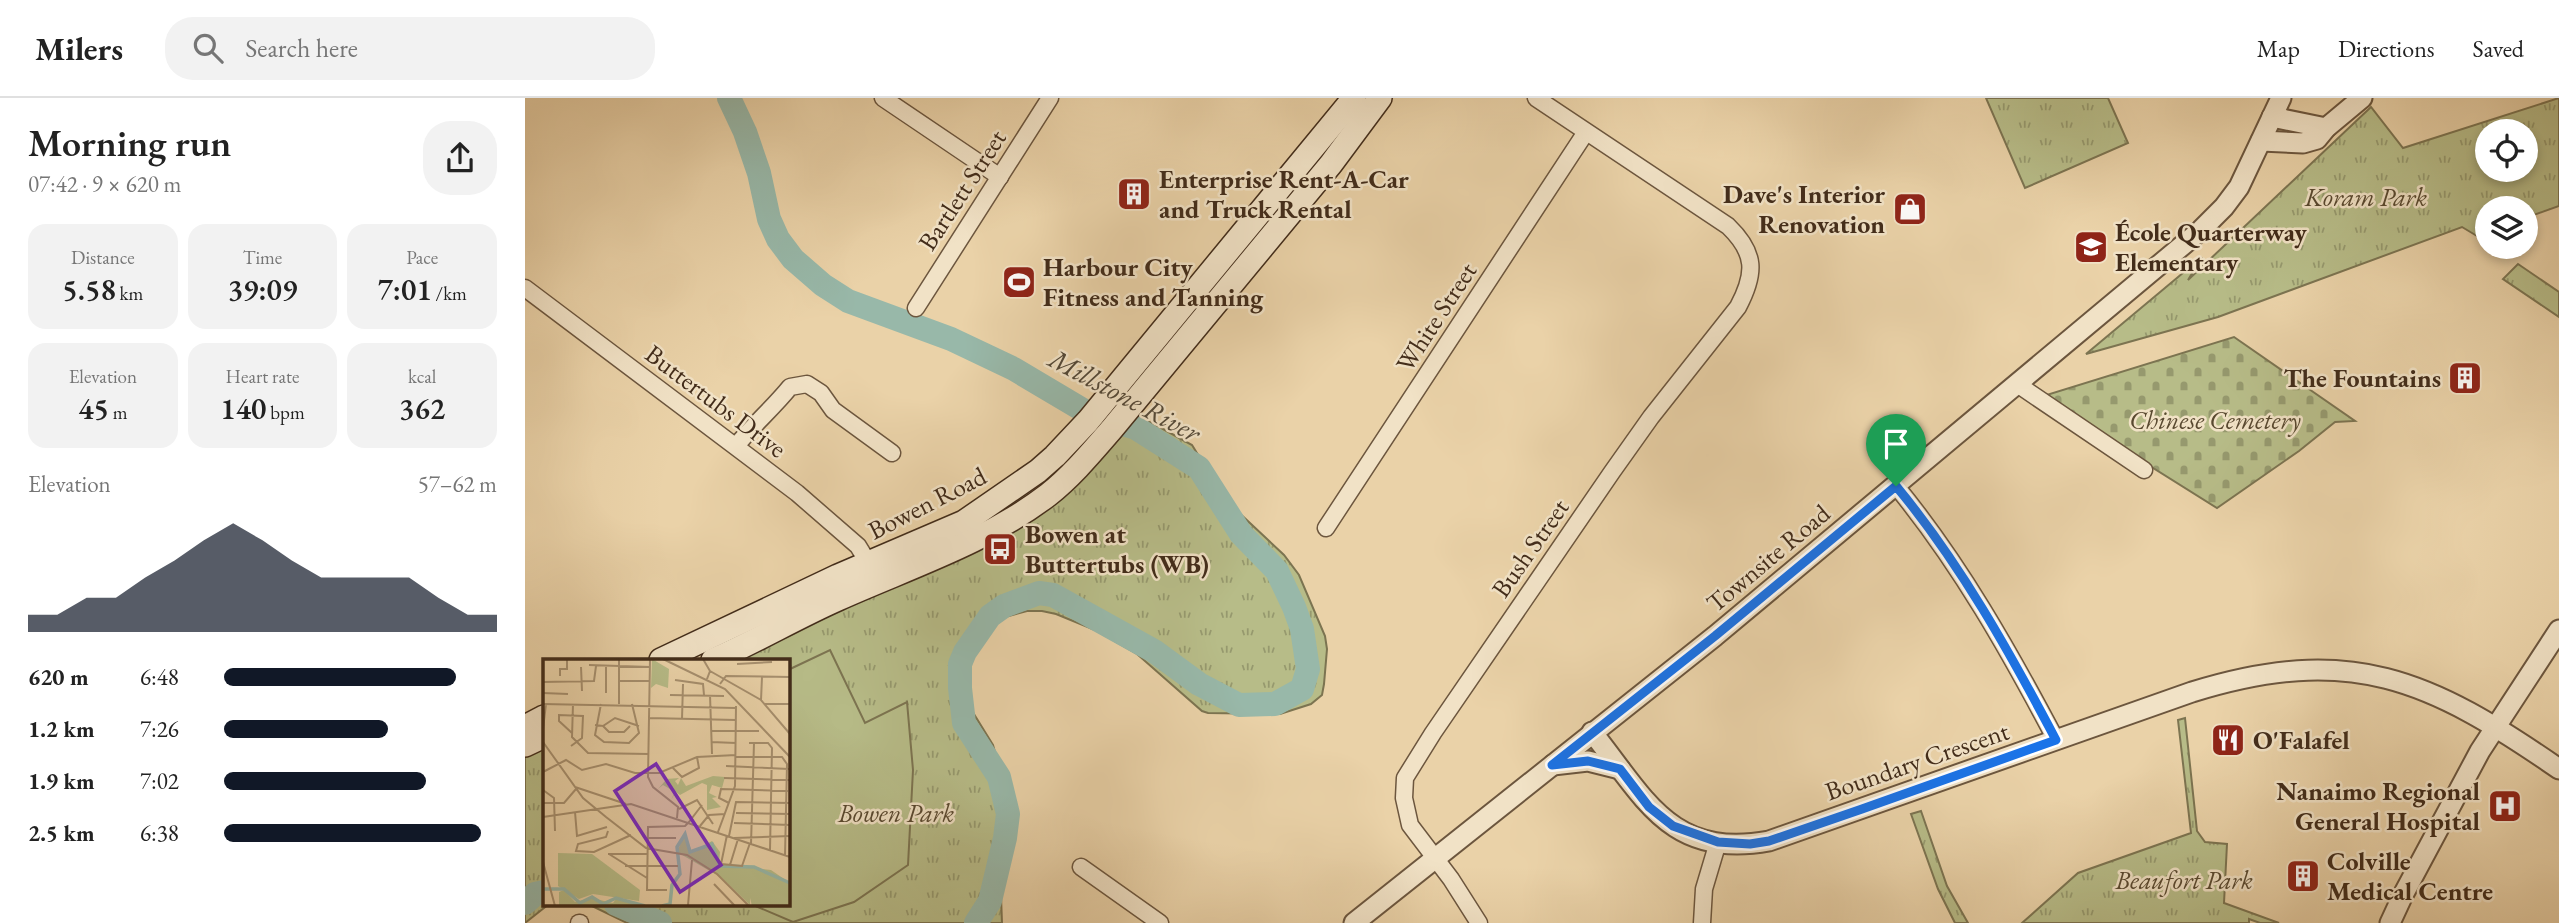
<!DOCTYPE html>
<meta charset="utf-8">
<style>
body{margin:0;font-family:"EB Garamond",serif;background:#f2f2f2;color:#222;height:100vh;display:flex;flex-direction:column;font-size:26px;white-space:nowrap}
*{box-sizing:border-box;margin:0}
p{font-size:23px;color:#767676}
.icon{flex:none;width:38px;height:38px;fill:none;stroke:currentColor;stroke-width:2;stroke-linecap:round;stroke-linejoin:round}
.map{position:relative;flex:1;overflow:hidden}
.side{display:flex;flex-direction:column;background:#fff;width:525px}
.side>*{flex:none}
.tools{position:absolute;left:1950px;top:21px;display:grid;gap:14px}
.tools a{display:grid;place-items:center;width:63px;height:63px;border-radius:50%;background:#fff;box-shadow:0 4px 10px #0003;font-size:35px}
.pin{position:absolute;display:grid;place-items:center;width:60px;height:60px;color:#fff;margin:-72px -30px;border-radius:50% 50% 50% 0;rotate:-45deg;box-shadow:0 0 7px #0007}
.pin .icon{rotate:45deg}
.round{display:grid;place-items:center;flex:none;width:74px;height:74px;border-radius:28px;background:#f2f2f2}
.overview{display:flex;align-items:center;justify-content:space-between;height:119px;padding:0 28px}
h1{font-size:38px;font-weight:600;line-height:52px}
.figures{display:grid;grid-template-columns:repeat(3,1fr);gap:10px;height:119px;padding:7px 28px}
.figures div{display:grid;align-content:center;border-radius:18px;background:#f2f2f2;text-align:center}
.figures b{font-size:30px;font-weight:600}
.figures small{font-size:19px;font-weight:400}
.figures p{font-size:19px}
.chart{height:196px;padding:14px 28px}
.chart p{display:flex;justify-content:space-between}
.chart svg{width:100%;height:126px;margin-top:7px;fill:#111827;opacity:.7}
ul{padding:0 28px;list-style:none;font-size:23px}
li{display:grid;grid-template-columns:112px 84px 1fr;align-items:center;height:52px}
li i{height:18px;border-radius:9px;background:#111827}
header{display:flex;align-items:center;gap:42px;box-sizing:border-box;height:98px;padding:0 35px;background:#fff;border-bottom:2px solid #e0e0e0}
header strong{font-size:33px}
nav{display:flex;gap:38px;margin-inline-start:auto;font-size:24px}
.search{width:490px;height:63px;background:#f2f2f2;display:flex;align-items:center;gap:18px;box-sizing:border-box;padding:0 24px;border-radius:28px;color:#767676;font-size:26px}
main{display:flex;flex:1;min-height:0}
.map>svg:first-child{display:block}
.cemetery{fill:url(#cemetery-stones);stroke:#7c7451;stroke-width:2}
.park{fill:url(#park-tufts);stroke:#7c7451;stroke-width:2;fill-rule:evenodd}
.pitch{fill:#b7bc88;stroke:#7c7451;stroke-width:2}
.lines{fill:none;stroke-linecap:round;stroke-linejoin:round}
.river{stroke:#98b8a9;stroke-width:24}
.minor-casing{stroke:#6c563e;stroke-width:19}
.tertiary-casing{stroke:#6c563e;stroke-width:23}
.secondary-casing{stroke:#422c1a;stroke-width:26}
.minor{stroke:#f1e2c6;stroke-width:16}
.tertiary{stroke:#f1e2c6;stroke-width:19}
.secondary{stroke:#f1e2c6;stroke-width:23}
.route-casing{stroke:#fff;stroke-width:14}
.route{stroke:#1a73e8;stroke-width:9}
.labels{text-anchor:middle;dominant-baseline:central;stroke-width:5;stroke-linejoin:round;paint-order:stroke}
.poi-label{font-size:26px;font-weight:bold;fill:#422c1a;stroke:#f1e2c6;text-anchor:start}
.street-label{font-size:26px;fill:#422c1a;stroke:#f1e2c6}
.park-label{font-size:26px;font-style:italic;fill:#594930;stroke:#f1e2c6}
.water-label{font-size:28px;font-style:italic;fill:#534837;stroke:#f1e2c6}
.inset-river{fill:none;stroke:#98b8a9;stroke-width:3.5}
.inset-road{fill:none;stroke:#a7906f;stroke-width:2}
.view{fill:#7b2cbf;fill-opacity:0.15;stroke:#7b2cbf;stroke-width:3.5}
.inset-edge{fill:none;stroke:#422c1a;stroke-width:3.5}
</style>
<header>
<strong>Milers</strong>
<div class="search"><svg class="icon" aria-label="search" viewBox="0 0 24 24"><circle cx="10" cy="10" r="6"/><path d="M15 15l6 6"/></svg>Search here</div>
<nav><a>Map</a><a>Directions</a><a>Saved</a></nav>
</header>
<main>
<section class="side">
<div class="overview"><div><h1>Morning run</h1><p>07:42 · 9 × 620 m</p></div><a class="round"><svg class="icon" aria-label="share" viewBox="0 0 24 24"><path d="M12 15V3M7 8l5-5 5 5M5 13v7h14v-7"/></svg></a></div>
<div class="figures">
<div><p>Distance</p><b>5.58<small> km</small></b></div>
<div><p>Time</p><b>39:09</b></div>
<div><p>Pace</p><b>7:01<small> /km</small></b></div>
</div>
<div class="figures">
<div><p>Elevation</p><b>45<small> m</small></b></div>
<div><p>Heart rate</p><b>140<small> bpm</small></b></div>
<div><p>kcal</p><b>362</b></div>
</div>
<div class="chart"><p><span>Elevation</span>57–62 m</p>
<svg viewBox="0 0 160 44" preserveAspectRatio="none"><path d="M0 44V38L10 38L20 32L30 32L40 25L50 19L60 12L70 6L80 12L90 19L100 25L110 25L120 25L130 25L140 32L150 38L160 38V44z"/></svg>
</div>
<ul>
<li><b>620 m</b>6:48<i style="width:85%"></i></li>
<li><b>1.2 km</b>7:26<i style="width:60%"></i></li>
<li><b>1.9 km</b>7:02<i style="width:74%"></i></li>
<li><b>2.5 km</b>6:38<i style="width:94%"></i></li>
</ul>
</section>
<div class="map">
<svg width="2034" height="825" viewBox="0 0 2034 825">
<defs>
<pattern id="cemetery-stones" width="16" height="16" patternUnits="userSpaceOnUse" patternTransform="scale(1.75)"><rect width="16" height="16" fill="#b7bc88"/><path d="M2 7V4a2 2 0 0 1 4 0v3zM10 15v-3a2 2 0 0 1 4 0v3z" fill="#96996e"/></pattern>
<pattern id="park-tufts" width="24" height="20" patternUnits="userSpaceOnUse" patternTransform="scale(1.75)"><rect width="24" height="20" fill="#b7bc88"/><path d="M3 7l-1-3M5 7V3M7 7l1-3M15 17l-1-3M17 17v-4M19 17l1-3" fill="none" stroke="#96996e"/></pattern>
</defs>
<rect width="100%" height="100%" fill="#ead2a8"/>
<filter id="stains"><feTurbulence type="fractalNoise" baseFrequency=".00286" numOctaves="4"/><feColorMatrix values="0 0 0 0 .2 0 0 0 0 .09 0 0 0 0 .02 0 0 0 .5 -.17"/></filter>
<radialGradient id="worn" r=".72"><stop offset=".6" stop-color="#630" stop-opacity="0"/><stop offset="1" stop-color="#630" stop-opacity=".3"/></radialGradient>
<!-- cemetery -->
<polygon class="cemetery" points="1709,239 1830,323 1810,324 1774,353 1692,410 1515,299"/>
<!-- park -->
<g class="park">
<polygon points="1461,0 1583,0 1603,45 1500,90"/>
<path d="M2034,0V108L2000,120V110H1962V134L1952,138L1937,129L1693,219L1561,256L1677,159L1663,182L1846,9L1878,50ZM1962,33H2000V72H1962Z"/>
<polygon points="1993,166 2034,194 2034,219 1978,181"/>
<polygon points="599,314 629,326 667,347 686,378 710,411 759,457 774,477 800,538 802,551 799,586 797,597 786,606 755,616 683,615 677,613 612,556 570,532 531,516 517,513 502,513 473,521 459,531 438,554 435,569 444,608 468,647 473,665 480,716 475,771 477,825 102,825 63,806 262,806 262,562 183,562 459,434 578,347"/>
<polygon points="1660,620 1672,733 1680,744 1702,746 1699,805 1754,825 1735,825 1724,821 1724,825 1497,825 1553,775 1666,735 1653,622"/>
<polygon points="19,644 19,806 24,806 0,825 0,654"/>
<polygon points="1396,713 1422,788 1443,825 1430,825 1413,791 1386,716"/>
</g>
<!-- pitch -->
<polygon class="pitch" points="305,552 340,625 382,604 388,672 383,767 329,804 268,824 226,806 262,806 263,572"/>
<g class="lines">
<!-- river -->
<g class="river">
<polyline points="204,0 220,34 234,75 244,121 253,141 268,161 298,187 323,203 426,241 489,271 563,315 611,330 674,370 716,436 752,473 769,509 777,531 783,571 777,591 750,606 714,607 674,586 629,553 528,497 514,495 479,508 465,518 440,554 435,566 435,590 439,625 474,679 483,716 480,740 465,803 451,825"/>
<polyline points="0,805 10,796 19,794"/>
<polyline points="91,806 135,825"/>
</g>
<!-- minor casing -->
<g class="minor-casing">
<g id="minor">
<polyline points="358,0 475,79"/>
<polyline points="0,190 272,395 333,448 344,466"/>
<polyline points="391,210 525,0"/>
<polyline points="1492,286 1619,372"/>
<path d="M211,348C228,327 248,310 265,289L282,286L296,295L308,312L367,355"/>
<path d="M1371,388C1435,466 1484,553 1531,642"/>
<polyline points="801,430 1061,34"/>
<polyline points="556,769 635,825"/>
<polyline points="54,825 55,825"/>
<path d="M954,825L926,781L885,727L879,700L880,680L908,635L1087,374L1126,319L1213,209C1231,175 1231,155 1203,128L1011,0"/>
<polyline points="1177,825 1179,791 1193,744"/>
</g>
</g>
<!-- tertiary casing -->
<g class="tertiary-casing">
<g id="tertiary">
<polyline points="1747,19 1801,30"/>
<polyline points="1736,43 1778,45 1792,41 1801,30 1837,0"/>
<path d="M1067,634C1120,700 1145,761 1244,743L1667,594C1825,545 1904,581 2034,671"/>
<polyline points="1028,667 1063,663 1095,671"/>
<polyline points="829,825 1190,538 1676,132 1699,109 1714,89 1756,0"/>
<polyline points="1865,825 1878,797 1955,653 2034,532"/>
</g>
</g>
<!-- secondary casing -->
<g class="secondary-casing">
<g id="secondary">
<polyline points="136,562 313,478 439,424 513,373 530,358 563,323 829,0"/>
<path d="M188,562C230,544 270,520 313,501C384,469 460,445 523,397C547,378 566,355 586,332L806,66L855,0"/>
<polyline points="0,629 19,619"/>
<polyline points="0,647 19,638"/>
</g>
</g>
<!-- minor -->
<use href="#minor" class="minor"/>
<!-- tertiary -->
<use href="#tertiary" class="tertiary"/>
<!-- secondary -->
<use href="#secondary" class="secondary"/>
</g>
<g class="lines">
<!-- route casing -->
<g class="route-casing">
<path id="route" d="M1371,388C1435,465 1484,553 1531,642L1337,711L1244,743L1225,746L1193,744L1148,728L1124,709L1095,671L1063,663L1027,667L1190,538Z"/>
</g>
<!-- route -->
<use href="#route" class="route"/>
</g>
<!-- icons -->
<defs>
<g id="building-square" transform="scale(1.75)"><rect x="-9" y="-9" width="18" height="18" rx="4" fill="#8f2418" stroke="#f1e2c6"/><path d="M-4-6H4V6H1V3H-1V6H-4ZM-2.5-4.3h1.7v1.8h-1.7ZM.8-4.3h1.7v1.8H.8ZM-2.5-1h1.7V.8h-1.7ZM.8-1h1.7V.8H.8Z" fill="#fff"/></g>
<g id="shop-square" transform="scale(1.75)"><rect x="-9" y="-9" width="18" height="18" rx="4" fill="#8f2418" stroke="#f1e2c6"/><path d="M-5-2.5h2.3a2.7 3.5 0 0 1 5.4 0H5L5.5 6h-11ZM-1.5-2.5h3a1.5 2.3 0 0 0-3 0Z" fill="#fff"/></g>
<g id="school-square" transform="scale(1.75)"><rect x="-9" y="-9" width="18" height="18" rx="4" fill="#8f2418" stroke="#f1e2c6"/><path d="M0-5L7-2L0 1L-7-2ZM-4 1L0 2.5L4 1V4Q0 6-4 4Z" fill="#fff"/></g>
<g id="stadium-square" transform="scale(1.75)"><rect x="-9" y="-9" width="18" height="18" rx="4" fill="#8f2418" stroke="#f1e2c6"/><path d="M0-5a6.5 5 0 1 0 0 10a6.5 5 0 1 0 0-10ZM-3.5-1.8h7v3.6h-7Z" fill="#fff"/></g>
<g id="bus-square" transform="scale(1.75)"><rect x="-9" y="-9" width="18" height="18" rx="4" fill="#8f2418" stroke="#f1e2c6"/><path d="M-5-6H5V4H4V6H2V4H-2V6H-4V4H-5ZM-3.5-4V0h7V-4ZM-3.5 1.2v1.5H-2V1.2ZM2 1.2v1.5H3.5V1.2Z" fill="#fff"/></g>
<g id="restaurant-square" transform="scale(1.75)"><rect x="-9" y="-9" width="18" height="18" rx="4" fill="#8f2418" stroke="#f1e2c6"/><path d="M-5-6h1v4h1v-4h1v4h1v-4h1v5L-1.5 .5V6h-2V.5L-5-1ZM5-6V6H3V1.5H1.5Q1.5-4 5-6Z" fill="#fff"/></g>
<g id="hospital-square" transform="scale(1.75)"><rect x="-9" y="-9" width="18" height="18" rx="4" fill="#8f2418" stroke="#f1e2c6"/><path d="M-5-5h3v3.5h4V-5h3V5h-3V1.5h-4V5h-3Z" fill="#fff"/></g>
</defs>
<g fill-rule="evenodd">
<use href="#building-square" x="609" y="96"/>
<use href="#shop-square" x="1385" y="111"/>
<use href="#school-square" x="1566" y="149"/>
<use href="#stadium-square" x="494" y="184"/>
<use href="#building-square" x="1940" y="280"/>
<use href="#bus-square" x="475" y="451"/>
<use href="#restaurant-square" x="1703" y="642"/>
<use href="#hospital-square" x="1980" y="708"/>
<use href="#building-square" x="1778" y="778"/>
</g>
<g class="labels">
<!-- poi labels -->
<g class="poi-label">
<text x="634" y="81">Enterprise Rent-A-Car<tspan x="634" dy="30">and Truck Rental</tspan></text>
<text x="1360" y="96" text-anchor="end">Dave's Interior<tspan x="1360" dy="30">Renovation</tspan></text>
<text x="1590" y="134">École Quarterway<tspan x="1590" dy="30">Elementary</tspan></text>
<text x="518" y="169">Harbour City<tspan x="518" dy="30">Fitness and Tanning</tspan></text>
<text x="1916" y="280" text-anchor="end">The Fountains</text>
<text x="500" y="436">Bowen at<tspan x="500" dy="30">Buttertubs (WB)</tspan></text>
<text x="1728" y="642">O'Falafel</text>
<text x="1955" y="693" text-anchor="end">Nanaimo Regional<tspan x="1955" dy="30">General Hospital</tspan></text>
<text x="1802" y="763">Colville<tspan x="1802" dy="30">Medical Centre</tspan></text>
</g>
<!-- street labels -->
<g class="street-label">
<text transform="translate(437 92) rotate(-57)">Bartlett Street</text>
<text transform="translate(911 219) rotate(-57)">White Street</text>
<text transform="translate(191 303) rotate(37)">Buttertubs Drive</text>
<text transform="translate(402 405) rotate(-27)">Bowen Road</text>
<text transform="translate(1005 450) rotate(-55)">Bush Street</text>
<text transform="translate(1243 460) rotate(-40)">Townsite Road</text>
<text transform="translate(1392 663) rotate(-19)">Boundary Crescent</text>
</g>
<!-- park labels -->
<g class="park-label">
<text x="1841" y="99">Koram Park</text>
<text x="1690" y="322">Chinese Cemetery</text>
<text x="371" y="715">Bowen Park</text>
<text x="1659" y="782">Beaufort Park</text>
</g>
<!-- water labels -->
<g class="water-label">
<text transform="translate(600 297) rotate(28)">Millstone River</text>
</g>
</g>
<!-- overview -->
<g transform="translate(18 561)">
<rect width="247" height="247" fill="#ead2a8"/>
<path d="M15,194L49,195L97,231L96,242L50,235L36,240L15,227Z" fill="#b7bc88"/>
<path d="M121,114L123,120L136,119L132,122L135,126L138,119L143,127L170,117L182,118L179,129L169,126L166,134L174,138L169,139L178,148L164,151V126L159,124L137,136L133,133L128,141L132,133L120,126L115,130L122,122ZM142,174L149,193L169,182L177,193L176,205L228,211L247,224V247H209L207,239V246L179,219L134,193ZM21,231L32,243L48,239L70,244L73,240L102,247H16V233Z" fill="#b7bc88"/>
<path d="M109,0L126,10L125,29L113,25L108,29Z" fill="#b7bc88"/>
<path class="inset-river" d="M0,230H21L37,244L49,238L60,245L73,239L102,247M119,247L127,245L129,226L137,215L134,188L142,175L147,193L169,185L177,207L211,208L247,224"/>
<path class="inset-road" d="M107,0L105,118L110,128L135,148L134,159M120,0L182,30L247,98M160,0L167,12L164,20M194,5L229,3M46,6L107,8M38,8L39,32M167,12L218,41L247,75M17,17V10H24V0M132,21L160,25L161,36M76,22H107M0,23L51,22L53,7M177,25L183,17L247,18M0,34L25,35M63,34V7M127,36L181,37M167,36L169,95M218,41L219,18M0,45L193,49M30,45L29,78L45,94L106,95M58,45L52,76L61,83L86,84L96,74L89,45M76,45V0M222,45H247M106,59L193,61M139,60L140,25M52,66L60,67L72,59L96,67M60,67L66,73H81L87,67M0,70L3,45M168,72H216M0,83L40,139L63,158L103,189L144,196L174,215L206,247M168,83L193,84M206,84H225L229,89L227,191M28,87L39,79L40,57L16,56V62L29,74M193,98H239L244,105L242,197M183,107L246,110M130,109L139,118L156,109L154,98M0,113L23,101L39,111L63,105L92,114H116L154,98L193,96M181,119L247,121M32,128L83,145M0,131L11,139L12,172M0,144H21L33,130M186,144L176,139L178,130L245,132M136,150L154,141L170,165M32,153L34,177L64,168M193,154L247,155M0,158L88,145L247,198M146,163L159,146M191,164L247,166M157,167L166,156L182,155M65,172L63,178L35,185L33,192L51,193L88,176M175,173L192,127L193,47M184,176L178,205L199,207L207,184M186,177L193,143L247,144M105,179H133M191,179L247,177M208,185L211,84M65,195H104M66,195L104,219M0,203L12,247M187,206L195,180M82,207H135M171,225L192,247M124,231H104L105,168L142,167L146,163M145,246L149,201"/>
<path class="view" d="M113,105L178,206L137,233L72,132Z"/>
<rect width="247" height="247" class="inset-edge"/>
</g>
<rect width="100%" height="100%" filter="url(#stains)"/>
<rect width="100%" height="100%" fill="url(#worn)"/>
</svg>
<div class="tools">
<a><svg class="icon" aria-label="locate" viewBox="0 0 24 24"><circle cx="12" cy="12" r="6"/><path d="M12 2v4M12 18v4M2 12h4M18 12h4"/></svg></a>
<a><svg class="icon" aria-label="layers" viewBox="0 0 24 24"><path d="M12 4l9 5-9 5-9-5zM3 14l9 5 9-5"/></svg></a>
</div>
<div class="pin" style="left:1371px;top:388px;background:#1e9e55"><svg class="icon" aria-label="arrive" viewBox="0 0 24 24"><path d="M6 21V4h12l-3 4 3 4H6"/></svg></div>
</div>
</main>
